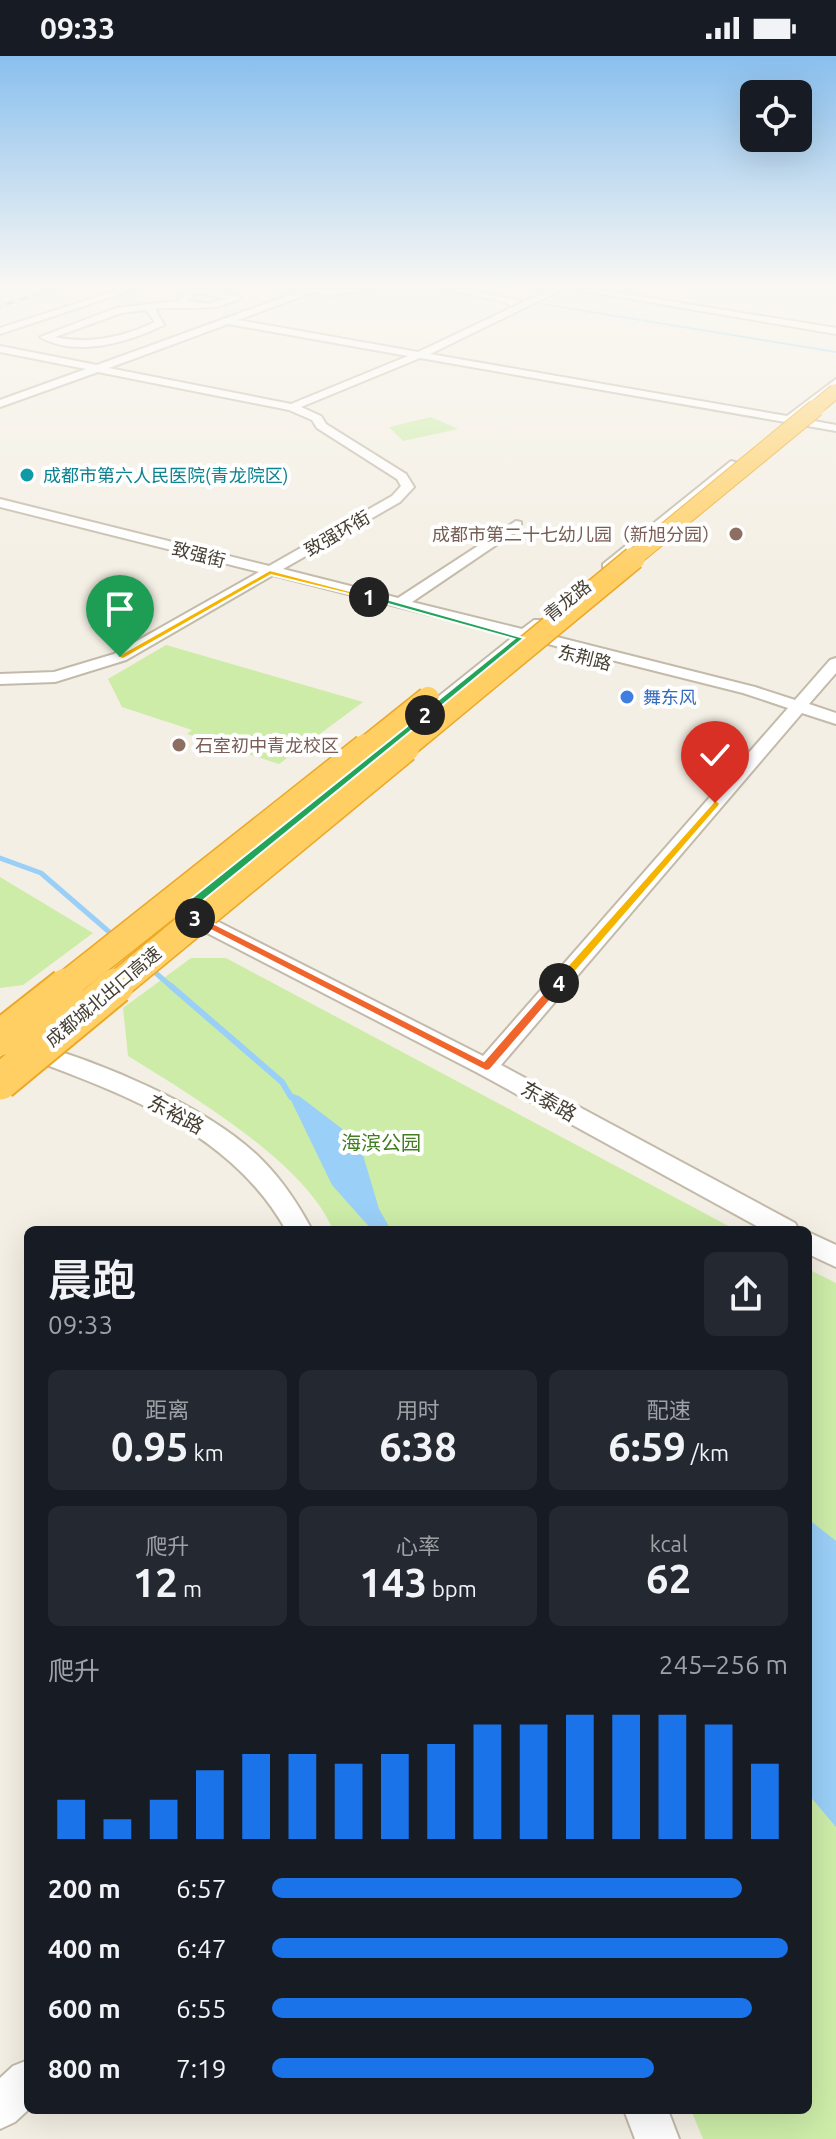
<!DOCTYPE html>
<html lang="zh">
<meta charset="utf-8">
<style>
body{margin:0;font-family:Ubuntu,"Noto Sans SC",sans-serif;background:#242831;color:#f1f3f6;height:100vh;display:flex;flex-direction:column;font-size:30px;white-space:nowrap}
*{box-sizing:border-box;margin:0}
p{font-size:26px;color:#9ea1a6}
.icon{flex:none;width:44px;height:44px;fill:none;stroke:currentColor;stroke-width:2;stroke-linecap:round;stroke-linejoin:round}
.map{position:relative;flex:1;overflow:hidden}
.panel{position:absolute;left:24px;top:1170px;width:788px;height:888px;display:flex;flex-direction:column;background:#171b24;border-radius:12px;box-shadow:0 8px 32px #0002}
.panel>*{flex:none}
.controls{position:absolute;left:740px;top:24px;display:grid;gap:16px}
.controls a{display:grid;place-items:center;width:72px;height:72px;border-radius:12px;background:#171b24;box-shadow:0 8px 32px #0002;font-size:40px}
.pin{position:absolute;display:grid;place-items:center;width:68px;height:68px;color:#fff;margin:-82px -34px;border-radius:50% 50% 50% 0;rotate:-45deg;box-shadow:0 0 8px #0007}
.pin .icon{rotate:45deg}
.km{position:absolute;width:40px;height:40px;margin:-20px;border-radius:50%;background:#222;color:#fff;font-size:22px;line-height:40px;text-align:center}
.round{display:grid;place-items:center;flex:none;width:84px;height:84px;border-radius:12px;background:#242831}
.headline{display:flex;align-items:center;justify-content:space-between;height:136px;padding:0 24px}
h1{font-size:44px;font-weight:600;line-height:60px}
.stats{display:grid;grid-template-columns:repeat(3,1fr);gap:12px;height:136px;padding:8px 24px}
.stats div{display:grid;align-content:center;border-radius:12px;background:#242831;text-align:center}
.stats b{font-size:40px;font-weight:600}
.stats small{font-size:22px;font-weight:400}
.stats p{font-size:22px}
.chart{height:224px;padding:16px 24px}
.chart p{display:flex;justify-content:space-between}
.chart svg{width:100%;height:144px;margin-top:8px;stroke:#1a73e8;stroke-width:6}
ul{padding:0 24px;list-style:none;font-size:26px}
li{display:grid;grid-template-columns:128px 96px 1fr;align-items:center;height:60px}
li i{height:20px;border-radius:10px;background:#1a73e8}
.status{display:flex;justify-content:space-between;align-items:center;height:56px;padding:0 40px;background:#171b24;direction:ltr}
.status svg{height:22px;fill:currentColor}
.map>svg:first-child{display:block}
.green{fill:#cceca8}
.water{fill:#9acff7}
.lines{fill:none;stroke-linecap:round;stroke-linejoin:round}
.stream-far2{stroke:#9acff7;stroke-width:2}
.stream-far1{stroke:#9acff7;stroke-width:5}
.stream{stroke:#9acff7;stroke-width:6}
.minor-casing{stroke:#c3baa9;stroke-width:4}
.minor{fill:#fff;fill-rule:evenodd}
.rail-casing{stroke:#959595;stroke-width:3}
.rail{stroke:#fff;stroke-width:2;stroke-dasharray:7;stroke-linecap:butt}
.highway-bridge-far4-casing{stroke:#eca825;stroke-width:16;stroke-linecap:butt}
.highway-bridge-far3-casing{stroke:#eca825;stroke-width:19;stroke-linecap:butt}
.highway-bridge-far2-casing{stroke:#eca825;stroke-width:25;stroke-linecap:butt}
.highway-bridge-far1-casing{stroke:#eca825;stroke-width:31;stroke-linecap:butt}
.highway-bridge-casing{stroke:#eca825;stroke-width:39;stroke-linecap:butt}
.highway-bridge-far4{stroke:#ffcf64;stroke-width:14}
.highway-bridge-far3{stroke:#ffcf64;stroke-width:17}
.highway-bridge-far2{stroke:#ffcf64;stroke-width:22}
.highway-bridge-far1{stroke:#ffcf64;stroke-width:28}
.highway-bridge{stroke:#ffcf64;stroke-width:35}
.split-1{fill:#f5b400;stroke:#fff;stroke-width:2}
.split-2{fill:#22a559;stroke:#fff;stroke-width:2}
.split-3{fill:#22a559;stroke:#fff;stroke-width:2}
.split-4{fill:#f0652b;stroke:#fff;stroke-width:2}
.split-5{fill:#f5b400;stroke:#fff;stroke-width:2}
.culture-dot{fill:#0f9aa8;stroke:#fff;stroke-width:3}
.education-dot{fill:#8d6e63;stroke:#fff;stroke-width:3}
.shop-dot{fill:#3f7fe0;stroke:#fff;stroke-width:3}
.labels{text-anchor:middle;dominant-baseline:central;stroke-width:8;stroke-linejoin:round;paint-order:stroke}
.far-culture-label{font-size:18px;fill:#0d838f;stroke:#fff;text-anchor:start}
.far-street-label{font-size:18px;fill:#463f33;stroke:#fff}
.far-education-label{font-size:18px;fill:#785e54;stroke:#fff;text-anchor:end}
.far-shop-label{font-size:18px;fill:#366cbe;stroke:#fff;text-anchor:start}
.street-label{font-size:20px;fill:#463f33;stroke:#fff}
.park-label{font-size:20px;fill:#427e21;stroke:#fff}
</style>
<div class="status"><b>09:33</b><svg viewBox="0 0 49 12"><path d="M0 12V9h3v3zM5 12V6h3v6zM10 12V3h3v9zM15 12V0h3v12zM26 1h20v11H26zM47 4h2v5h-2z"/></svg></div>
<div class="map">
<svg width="836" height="2083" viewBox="0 0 836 2083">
<rect width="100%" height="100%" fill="#f4efe4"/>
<!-- green -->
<g class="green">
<polygon points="431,361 458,373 403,385 389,371"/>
<polygon points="166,589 363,646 279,708 187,678 192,674 122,651 108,623"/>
<polygon points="0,821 93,877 23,929 0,932"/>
<path d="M191,902H226L736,1174H333C305,1106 189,1038 128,1000L123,952Z"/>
<polygon points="808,1213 836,1227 836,2083 703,2083 691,2054 808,2054"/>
</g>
<!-- water -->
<g class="water">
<polygon points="287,1036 299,1040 345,1075 340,1085 363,1099 379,1153 391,1174 372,1174 332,1129"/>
<polygon points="808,1463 836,1485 836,1771 808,1738"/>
</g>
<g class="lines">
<!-- stream-far2 -->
<g class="stream-far2">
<polyline points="500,241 516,244"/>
<polyline points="542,248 836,296"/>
</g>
<!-- stream-far1 -->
<g class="stream-far1">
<polyline points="0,802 41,817 115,881"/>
<polyline points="150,912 173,932"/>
</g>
<!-- stream -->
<polyline class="stream" points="171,930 282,1026 291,1041"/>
<!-- minor casing -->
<g class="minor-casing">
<g id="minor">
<polygon points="121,233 135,233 0,278 0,272"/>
<path d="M189,233H206L242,241C215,258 185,249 155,253L164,269C129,286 77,302 40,281L116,252L178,245ZM196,237L227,242L208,248L187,245ZM146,254L155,266C123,281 90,289 55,281L121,257Z"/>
<path d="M306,233H373L328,240L314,236L238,264L418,296L551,233H563L430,298L787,360L836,323V331L798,362L836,369V375L420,302L301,351L321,360L326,368L406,418L414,431L400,446L283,513L398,542L516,465L521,466V472L412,546L522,573L534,564H544L547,567L537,576L755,631L795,644L830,604L836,602V617L809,648L836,657V668L802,657L501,1009L795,1167L799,1174H764L478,1017L184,865L94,939H78L75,934L209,825L216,823L226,829L197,855L483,1000L788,652L743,637L528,583L381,704H369L366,700L369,696L514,580L273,519L126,604L55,626L0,628V618L54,616L114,598L259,516L0,451V443L269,510L392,440L401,430L397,423L317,372L312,364L289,354L98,316L0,351V344L86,313L0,296V290L97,309ZM228,268L408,300L291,348L109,312Z"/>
<polygon points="442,233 463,233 520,245 510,250 506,246"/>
<polygon points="572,233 594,233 836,272 836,278"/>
<polygon points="731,405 741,408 613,514 603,514 603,508"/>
<path d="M25,985C98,1005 209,1050 262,1104C283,1125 298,1148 312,1174H286C230,1074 119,1036 17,998L13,993L17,988Z"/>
<polygon points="808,1176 836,1189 836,1211 808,1198"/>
<polygon points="28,2004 28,2054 15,2066 0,2073 0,2022 13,2010"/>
<polygon points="624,2054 668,2054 679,2083 635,2083"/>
</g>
</g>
<!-- minor -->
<use href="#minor" class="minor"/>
<!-- rail casing -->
<g class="rail-casing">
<polyline id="rail" points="0,250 54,233"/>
</g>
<!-- rail -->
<use href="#rail" class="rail"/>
<!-- highway-bridge-far4 casing -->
<g class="highway-bridge-far4-casing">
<polyline id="highway-bridge-far4" points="813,354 836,335"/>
</g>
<!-- highway-bridge-far3 casing -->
<g class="highway-bridge-far3-casing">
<polyline id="highway-bridge-far3" points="631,504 816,352"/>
</g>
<!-- highway-bridge-far2 casing -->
<g class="highway-bridge-far2-casing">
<g id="highway-bridge-far2">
<polyline points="363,694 428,642"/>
<polyline points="402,694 634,502"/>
</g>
</g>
<!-- highway-bridge-far1 casing -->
<g class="highway-bridge-far1-casing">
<g id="highway-bridge-far1">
<polyline points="63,932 366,692"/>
<polyline points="114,932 405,692"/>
</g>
</g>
<!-- highway-bridge casing -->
<g class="highway-bridge-casing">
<g id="highway-bridge">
<polyline points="0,982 66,930"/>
<polyline points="0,1026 116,930"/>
</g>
</g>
<!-- highway-bridge-far4 -->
<use href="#highway-bridge-far4" class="highway-bridge-far4"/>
<!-- highway-bridge-far3 -->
<use href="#highway-bridge-far3" class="highway-bridge-far3"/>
<!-- highway-bridge-far2 -->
<use href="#highway-bridge-far2" class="highway-bridge-far2"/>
<!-- highway-bridge-far1 -->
<use href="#highway-bridge-far1" class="highway-bridge-far1"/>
<!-- highway-bridge -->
<use href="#highway-bridge" class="highway-bridge"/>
</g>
<!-- sky -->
<linearGradient id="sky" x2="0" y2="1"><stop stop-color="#89bfee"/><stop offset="0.44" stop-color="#faf8f3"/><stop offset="1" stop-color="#faf8f3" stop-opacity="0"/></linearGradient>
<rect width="836" height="525" fill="url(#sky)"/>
<!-- split-1 -->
<polygon class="split-1" points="270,514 373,541 369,543 271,519 123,603 116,601"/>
<!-- split-2 -->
<polygon class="split-2" points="366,539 372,539 524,582 428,661 422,661 422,657 514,583 366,542"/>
<!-- split-3 -->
<polygon class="split-3" points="425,656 428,661 190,855 199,860 199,864 178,858 178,853"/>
<!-- split-4 -->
<polygon class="split-4" points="191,860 199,860 484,1005 554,925 565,927 490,1014 486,1015 191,864"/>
<!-- split-5 -->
<polygon class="split-5" points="715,744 720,747 719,750 563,930 554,930 554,925"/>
<!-- markers -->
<circle class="culture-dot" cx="27" cy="419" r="8"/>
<g class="education-dot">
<circle cx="736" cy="478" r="8"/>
<circle cx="179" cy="689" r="8"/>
</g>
<circle class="shop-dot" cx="627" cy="641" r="8"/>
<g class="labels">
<!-- far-culture labels -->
<g class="far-culture-label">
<text x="43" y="419">成都市第六人民医院(青龙院区)</text>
</g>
<!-- far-street labels -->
<g class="far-street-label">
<text transform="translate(337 477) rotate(-30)">致强环街</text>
<text transform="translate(199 498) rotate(14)">致强街</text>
<text transform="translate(567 544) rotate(-39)">青龙路</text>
<text transform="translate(585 601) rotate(14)">东荆路</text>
<text transform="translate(103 940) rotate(-40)">成都城北出口高速</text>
</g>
<!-- far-education labels -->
<g class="far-education-label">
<text x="720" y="478">成都市第二十七幼儿园（新旭分园）</text>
<text x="195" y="689" text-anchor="start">石室初中青龙校区</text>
</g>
<!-- far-shop labels -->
<g class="far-shop-label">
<text x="643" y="641">舞东风</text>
</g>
<!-- street labels -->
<g class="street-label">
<text transform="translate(549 1045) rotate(29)">东泰路</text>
<text transform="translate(176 1058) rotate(28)">东裕路</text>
</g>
<!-- park labels -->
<g class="park-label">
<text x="381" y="1086">海滨公园</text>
</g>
</g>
</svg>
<div class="controls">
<a><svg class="icon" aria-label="locate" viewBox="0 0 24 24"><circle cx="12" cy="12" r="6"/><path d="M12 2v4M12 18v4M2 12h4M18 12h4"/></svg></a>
</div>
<div class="pin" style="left:120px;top:601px;background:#1e9e55"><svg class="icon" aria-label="arrive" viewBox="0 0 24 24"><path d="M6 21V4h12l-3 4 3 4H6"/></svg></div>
<div class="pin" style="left:715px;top:747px;background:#d93025"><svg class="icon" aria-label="check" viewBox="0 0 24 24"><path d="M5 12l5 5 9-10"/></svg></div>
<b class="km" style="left:369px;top:541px">1</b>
<b class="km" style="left:425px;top:659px">2</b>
<b class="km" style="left:195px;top:862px">3</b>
<b class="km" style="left:559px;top:927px">4</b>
<section class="panel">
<div class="headline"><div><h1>晨跑</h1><p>09:33</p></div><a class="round"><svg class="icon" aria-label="share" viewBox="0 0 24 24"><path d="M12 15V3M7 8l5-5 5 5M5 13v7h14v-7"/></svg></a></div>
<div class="stats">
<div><p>距离</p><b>0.95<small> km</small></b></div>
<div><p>用时</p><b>6:38</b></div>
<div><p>配速</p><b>6:59<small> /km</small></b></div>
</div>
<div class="stats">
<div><p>爬升</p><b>12<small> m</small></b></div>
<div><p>心率</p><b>143<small> bpm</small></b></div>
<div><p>kcal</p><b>62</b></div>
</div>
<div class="chart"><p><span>爬升</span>245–256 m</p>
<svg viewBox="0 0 160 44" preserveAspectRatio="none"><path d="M5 44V32M15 44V38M25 44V32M35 44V23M45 44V18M55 44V18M65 44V21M75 44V18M85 44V15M95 44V9M105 44V9M115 44V6M125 44V6M135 44V6M145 44V9M155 44V21"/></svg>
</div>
<ul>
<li><b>200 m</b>6:57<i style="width:91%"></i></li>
<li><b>400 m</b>6:47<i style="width:100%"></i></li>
<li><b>600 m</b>6:55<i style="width:93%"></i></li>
<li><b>800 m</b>7:19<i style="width:74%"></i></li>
</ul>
</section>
</div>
